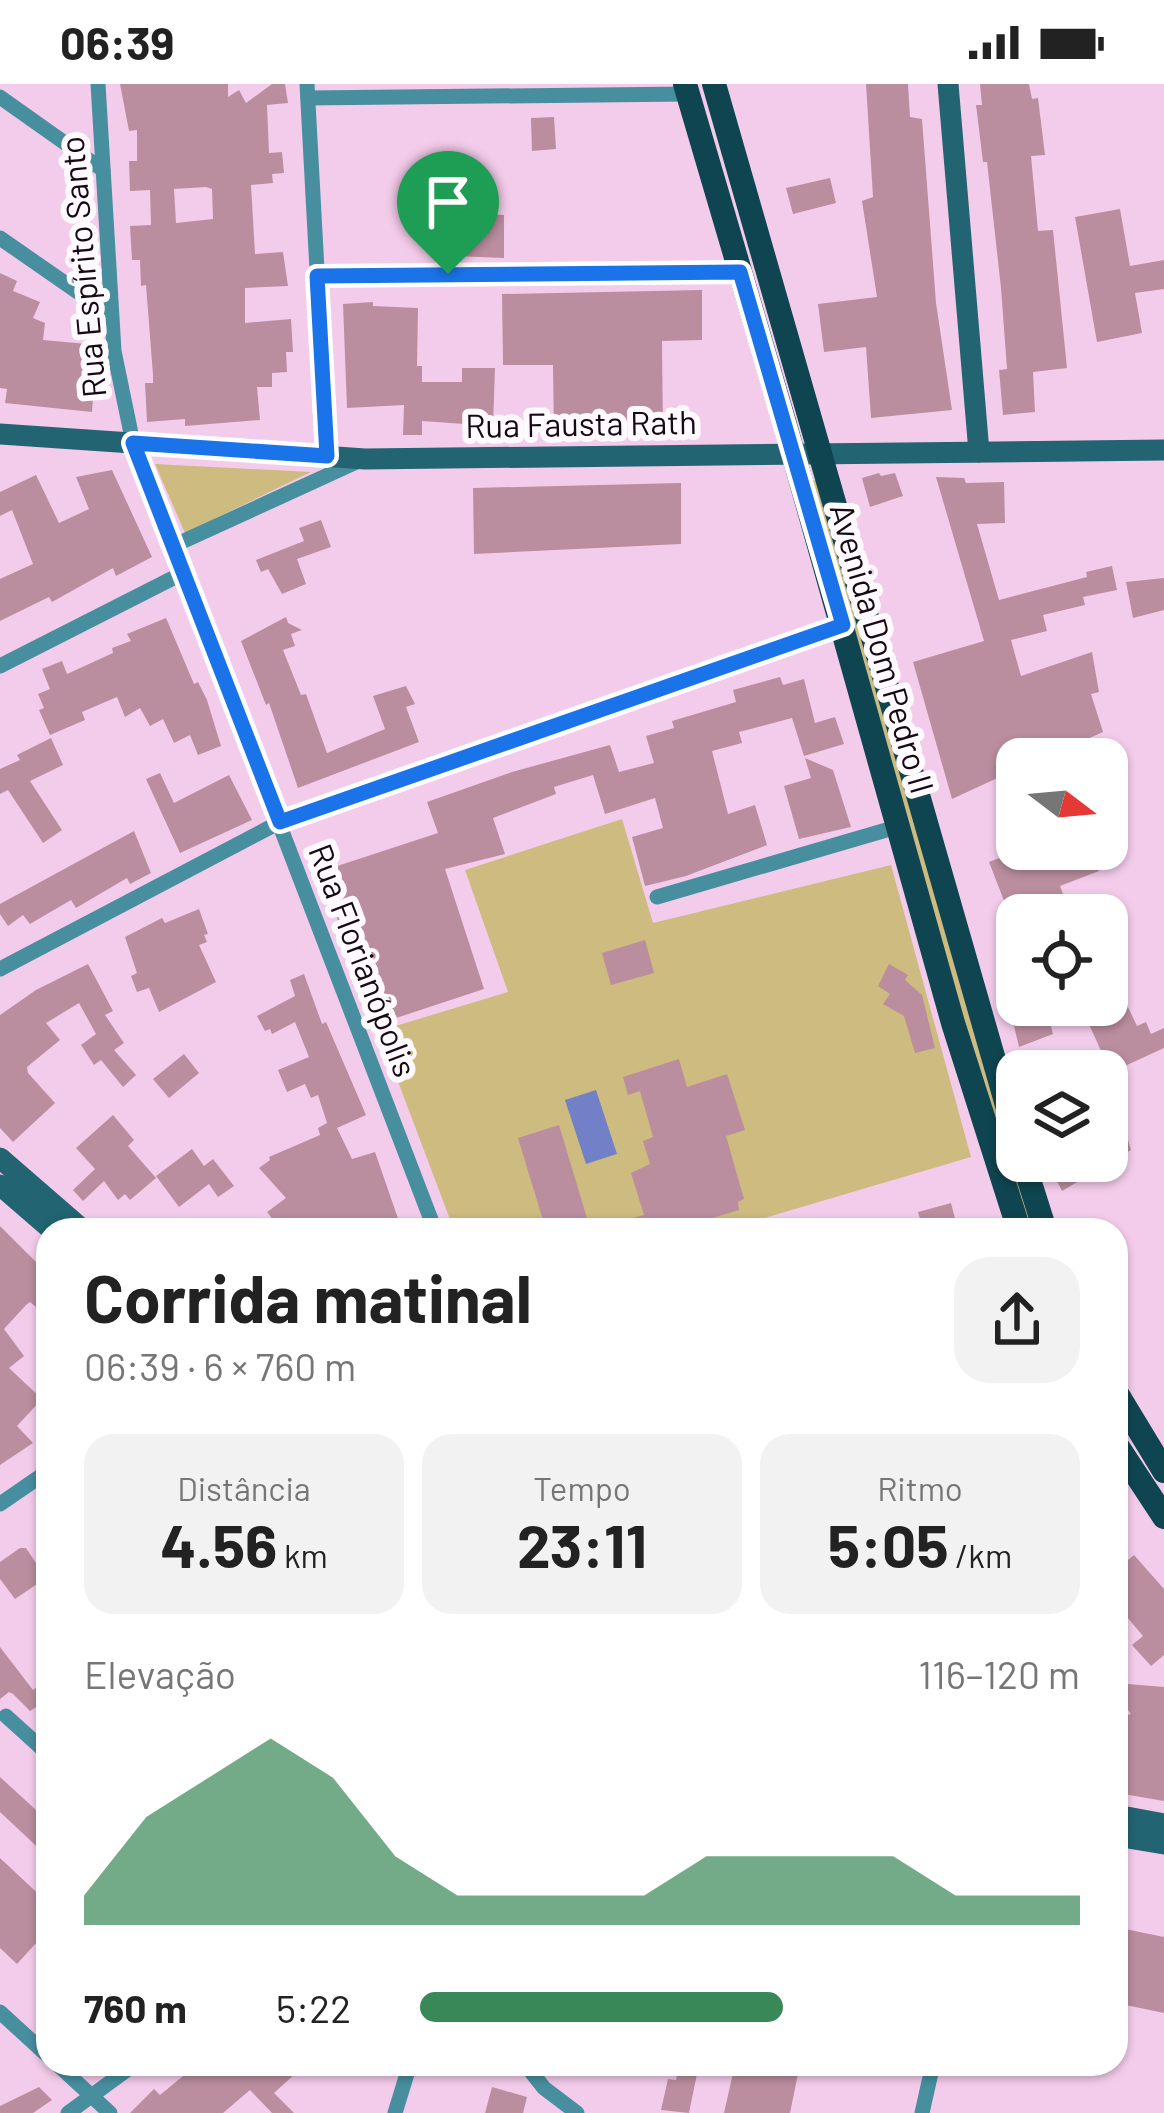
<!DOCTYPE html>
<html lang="pt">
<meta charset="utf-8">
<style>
body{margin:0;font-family:Barlow,sans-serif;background:#f2f2f2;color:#222;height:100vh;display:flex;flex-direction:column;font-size:45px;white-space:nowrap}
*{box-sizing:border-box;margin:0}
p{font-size:39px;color:#767676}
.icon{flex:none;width:66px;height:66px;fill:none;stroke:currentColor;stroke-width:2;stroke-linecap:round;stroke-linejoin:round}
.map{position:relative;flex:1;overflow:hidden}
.panel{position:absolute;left:36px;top:1134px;width:1092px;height:858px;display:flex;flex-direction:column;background:#fff;border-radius:36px;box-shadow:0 3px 9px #0004}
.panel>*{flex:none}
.needle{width:78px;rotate:106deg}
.tools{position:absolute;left:996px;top:654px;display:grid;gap:24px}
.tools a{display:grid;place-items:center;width:132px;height:132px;border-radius:24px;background:#fff;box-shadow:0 3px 9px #0004;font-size:60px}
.pin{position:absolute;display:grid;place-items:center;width:102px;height:102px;color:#fff;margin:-123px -51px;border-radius:50% 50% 50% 0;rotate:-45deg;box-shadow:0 0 12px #0007}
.pin .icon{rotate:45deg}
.round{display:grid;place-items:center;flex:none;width:126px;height:126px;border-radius:36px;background:#f2f2f2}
.headline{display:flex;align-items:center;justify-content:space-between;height:204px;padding:0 48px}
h1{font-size:66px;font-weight:700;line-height:90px}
.figures{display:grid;grid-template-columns:repeat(3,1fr);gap:18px;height:204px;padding:12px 48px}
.figures div{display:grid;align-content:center;border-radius:30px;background:#f2f2f2;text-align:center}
.figures b{font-size:60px;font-weight:700}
.figures small{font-size:33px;font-weight:400}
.figures p{font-size:33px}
.chart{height:336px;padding:24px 48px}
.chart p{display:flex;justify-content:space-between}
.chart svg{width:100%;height:216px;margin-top:12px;fill:#398857;opacity:.7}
ul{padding:0 48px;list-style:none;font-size:39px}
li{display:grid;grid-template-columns:192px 144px 1fr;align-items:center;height:90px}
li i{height:30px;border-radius:15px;background:#398857}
.status{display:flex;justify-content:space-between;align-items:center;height:84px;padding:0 60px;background:#fff;direction:ltr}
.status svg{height:33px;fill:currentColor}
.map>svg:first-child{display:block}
.green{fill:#cdbb80}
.water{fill:#7281c7}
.building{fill:#bb8e9f;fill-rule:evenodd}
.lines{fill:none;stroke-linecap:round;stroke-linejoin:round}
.street{stroke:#478f9f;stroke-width:15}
.secondary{stroke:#226471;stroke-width:21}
.primary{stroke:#0f4550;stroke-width:24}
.route-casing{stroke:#fff;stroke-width:24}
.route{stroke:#1a73e8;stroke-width:15}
.labels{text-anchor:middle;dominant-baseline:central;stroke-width:12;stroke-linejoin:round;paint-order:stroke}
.street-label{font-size:33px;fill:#160913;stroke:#fefafd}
</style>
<div class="status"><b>06:39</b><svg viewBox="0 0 49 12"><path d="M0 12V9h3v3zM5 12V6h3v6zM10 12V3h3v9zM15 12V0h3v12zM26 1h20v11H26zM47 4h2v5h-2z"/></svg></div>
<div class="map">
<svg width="1164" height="2029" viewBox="0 0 1164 2029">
<rect width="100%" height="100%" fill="#f4cceb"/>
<!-- green -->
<g class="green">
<polygon points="155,380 311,388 185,449"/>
<polygon points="818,393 1012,1071 1037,1146 1028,1146 1005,1079 811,399"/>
<polygon points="622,735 653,839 891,781 971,1073 724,1146 454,1146 379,947 508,908 465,786"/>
</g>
<!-- water -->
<polygon class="water" points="596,1006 617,1070 586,1080 565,1016"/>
<!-- building -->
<g class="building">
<path d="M120,0H228V13L239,6L246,19L272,0H285L288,19L267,21L269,69L282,68L284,89L272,90L273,99L251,101L255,170L283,168L288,202L245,204V239L291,235L293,268H286L287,288L272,289V303H257L260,336L185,342V335L147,338L145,299H153V291L146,201L141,202L140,176H132L130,142L151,141L150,106L130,107L129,77H137V46L129,47ZM206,103L212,105L213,135L176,139L174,105Z"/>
<polygon points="866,0 908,0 910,33 922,35 936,219 952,326 871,334 866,263 824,268 818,220 877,213 862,117 873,113"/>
<polygon points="980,0 1029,0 1032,15 1038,14 1045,71 1031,72 1038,147 1053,146 1067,284 1033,288 1035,328 1003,331 999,286 1007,285 1001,204 987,78 983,78 976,21 982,21"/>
<polygon points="554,33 556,65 532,67 531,34"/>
<polygon points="830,94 836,119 793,130 786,104"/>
<polygon points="454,97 478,98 479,130 504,131 504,174 455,172"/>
<polygon points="1120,125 1130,182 1164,176 1164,205 1135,209 1142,249 1097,258 1075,133"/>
<polygon points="0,189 17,197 13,207 40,218 33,234 45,239 43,256 87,260 84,301 94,301 92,328 5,319 7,305 0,304"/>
<polygon points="702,206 702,256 662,257 663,350 554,351 553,281 503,281 502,210"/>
<polygon points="373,218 373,222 418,224 417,282 422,282 422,298 462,298 462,284 495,284 493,342 422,337 422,351 403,351 404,321 347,324 343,220"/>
<polygon points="112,386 152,473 116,492 113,484 52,518 49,513 0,537 0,495 33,480 12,426 0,432 0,408 36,391 59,439 89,425 76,393"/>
<polygon points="879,389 881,392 895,389 903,412 870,423 862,394"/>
<polygon points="936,393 964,394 966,399 1004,398 1005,439 977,440 999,516 1087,493 1086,488 1112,482 1117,506 1083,513 1085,521 1043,531 1047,547 1011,556 1021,592 1092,568 1099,608 1091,610 1103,648 1042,675 1017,675 1017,685 952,715 913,578 984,557"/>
<polygon points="681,399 681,460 474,470 473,404"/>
<polygon points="321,436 331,463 297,475 306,500 282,510 268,485 261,488 256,476 304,457 299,444"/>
<polygon points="1164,494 1164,526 1133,534 1126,498"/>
<polygon points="286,533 288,539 302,546 291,550 295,562 283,566 301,611 306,610 327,669 385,645 373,612 406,602 415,620 406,623 419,658 298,704 269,619 266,621 241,557"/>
<polygon points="166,534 194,600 198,598 207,616 221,662 198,671 190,651 174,659 163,635 150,642 140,624 125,633 117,613 82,628 85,636 50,651 39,626 44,624 38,610 50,605 42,585 62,577 67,590 113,569 112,564 131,557 127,550"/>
<polygon points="780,593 783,601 804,595 815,639 835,633 844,660 804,672 792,634 739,648 742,659 712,667 728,730 755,721 767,761 686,792 645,802 632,753 663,744 655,714 605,730 593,691 554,703 556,710 493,734 505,770 445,785 484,905 372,942 322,787 438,749 427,718 512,688 610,661 619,688 654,679 646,652 674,644 672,637 736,618 733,606"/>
<polygon points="51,654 63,681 30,697 62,746 43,759 8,706 0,710 0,685 20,676 17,671"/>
<polygon points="805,674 833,686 851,743 799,755 784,702 811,694"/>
<polygon points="160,689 174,719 229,691 252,736 180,769 146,695"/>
<polygon points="134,747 151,789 130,800 127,794 76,824 71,816 30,840 23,831 8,842 0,830 0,820"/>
<polygon points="1023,765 1091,765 1099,787 1060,802 1071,831 1017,831 1016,870 999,826 1006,822 989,778"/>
<polygon points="199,825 208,850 204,851 207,858 199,861 216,898 159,928 149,904 137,908 131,892 137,889 125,853 162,834 165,839"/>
<polygon points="645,856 654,889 611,901 602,869"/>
<polygon points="88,880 113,927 105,931 124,959 114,966 136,991 123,1003 101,976 94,981 81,961 96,950 79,919 46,939 60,956 27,983 28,989 55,1019 13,1058 0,1044 0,931 36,906"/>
<polygon points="889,880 908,891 905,896 922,911 935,964 915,969 904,932 883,920 890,910 878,902"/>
<polygon points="304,890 322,940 326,938 366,1031 337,1044 352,1075 375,1068 402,1146 281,1146 267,1128 286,1114 259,1084 270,1076 269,1073 320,1051 318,1044 327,1039 318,1011 311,1014 305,1000 287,1008 278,986 309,973 295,938 272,950 270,945 265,947 257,932 295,912 290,896"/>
<polygon points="1009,921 1096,921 1096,926 1050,939 1053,950 1019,963"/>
<polygon points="1127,921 1137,942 1146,938 1151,950 1164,944 1164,964 1114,987 1062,987 1102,969 1088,938"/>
<polygon points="184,970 199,989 169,1014 153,995"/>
<polygon points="679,975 687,1003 727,990 745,1046 726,1052 744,1115 738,1118 739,1126 673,1146 609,1146 608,1141 644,1131 631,1089 650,1080 643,1057 653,1053 640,1007 628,1011 623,993"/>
<polygon points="1107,998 1111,998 1131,1066 1062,1107 1055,1093 1087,1077 1107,1077"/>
<polygon points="113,1031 134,1056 128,1062 156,1094 130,1116 125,1110 118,1116 104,1097 83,1117 73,1106 95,1085 76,1064"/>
<polygon points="559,1041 590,1144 582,1146 546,1146 518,1054"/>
<polygon points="192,1065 204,1082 213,1075 234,1102 218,1113 209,1100 179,1123 156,1092"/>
<polygon points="951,1119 958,1146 923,1146 918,1128"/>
<polygon points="0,1142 48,1190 48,1214 36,1223 30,1218 26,1221 4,1245 24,1272 9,1284 42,1315 17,1342 33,1359 0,1381"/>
<polygon points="20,1464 26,1464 46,1494 15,1515 0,1495 0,1478"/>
<polygon points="1134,1471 1164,1505 1164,1571 1151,1582 1132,1561 1143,1552 1116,1520 1116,1486"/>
<polygon points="0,1563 33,1606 48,1595 48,1637 38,1622 30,1627 13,1610 9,1608 0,1615"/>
<polygon points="1128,1600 1164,1603 1164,1717 1123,1710 1117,1634 1131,1630 1116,1609"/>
<polygon points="0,1693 48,1737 48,1773 0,1728"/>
<polygon points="0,1774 48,1819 48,1846 17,1880 0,1864"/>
<polygon points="1125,1845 1164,1853 1164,1929 1116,1919 1116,1872"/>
<polygon points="181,1980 214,1980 224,1992 238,1980 306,1980 274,2009 294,2029 272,2029 250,2006 223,2029 130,2029 154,2005 160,2011 188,1988"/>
<polygon points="679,1980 699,1980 689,2029 661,2026 668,1995 676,1996"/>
<polygon points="735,1980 800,1980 790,2029 724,2029"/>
<polygon points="39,2003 52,2016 33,2029 0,2029 0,2022"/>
<polygon points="492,2003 527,2013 523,2029 485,2029"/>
</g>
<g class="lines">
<!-- street -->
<g class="street">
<polyline points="98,0 114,267 133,359 435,1146"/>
<polyline points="307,0 327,372"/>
<polyline points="0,13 103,86"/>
<polyline points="308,14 688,10"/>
<polyline points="0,154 111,231"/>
<polyline points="317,192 740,187"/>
<polyline points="175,461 363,375"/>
<polyline points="0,582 185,488"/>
<polyline points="657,813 900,742"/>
<polyline points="0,885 280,738 843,541"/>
<polyline points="0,1420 48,1387"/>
<polyline points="6,1632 48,1670"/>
<polyline points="0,1928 48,1972"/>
<polyline points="57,1980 110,2029"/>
<polyline points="525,1980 544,2004 577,2029"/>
<polyline points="68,2029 135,1980"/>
<polyline points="395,2029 410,1980"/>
<polyline points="922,2029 933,1980"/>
</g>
<!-- secondary -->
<g class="secondary">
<polyline points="948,0 979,368"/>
<polyline points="0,350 365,375 1164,366"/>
<polyline points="0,1074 83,1146"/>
<polyline points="0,1101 52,1146"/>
<polyline points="1116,1731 1164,1740"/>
<polyline points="1116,1752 1164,1760"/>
</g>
<!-- primary -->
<g class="primary">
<polyline points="685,0 784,337 953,939 1019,1146"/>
<polyline points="714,0 1017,1056"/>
<polyline points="1023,1077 1045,1146"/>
<polyline points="1116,1308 1164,1387"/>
<polyline points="1116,1360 1164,1433"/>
</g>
</g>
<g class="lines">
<!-- route casing -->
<g class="route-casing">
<polygon id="route" points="740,188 843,541 280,738 133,359 327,372 317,192"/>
</g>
<!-- route -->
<use href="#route" class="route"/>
</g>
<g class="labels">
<!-- street labels -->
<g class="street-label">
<text transform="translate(82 183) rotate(-95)">Rua Espírito Santo</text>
<text transform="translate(581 339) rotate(-1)">Rua Fausta Rath</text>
<text transform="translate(883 564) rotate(74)">Avenida Dom Pedro II</text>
<text transform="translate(364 876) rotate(69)">Rua Florianópolis</text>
</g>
</g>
</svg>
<div class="tools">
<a><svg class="needle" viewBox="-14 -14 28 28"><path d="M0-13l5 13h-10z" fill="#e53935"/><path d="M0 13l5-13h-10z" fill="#767676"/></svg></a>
<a><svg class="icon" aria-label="locate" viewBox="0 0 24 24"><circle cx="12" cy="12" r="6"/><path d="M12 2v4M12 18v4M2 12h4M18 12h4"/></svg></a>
<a><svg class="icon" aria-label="layers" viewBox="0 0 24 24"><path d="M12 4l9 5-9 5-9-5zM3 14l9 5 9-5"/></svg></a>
</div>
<div class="pin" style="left:448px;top:190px;background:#1e9e55"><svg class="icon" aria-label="arrive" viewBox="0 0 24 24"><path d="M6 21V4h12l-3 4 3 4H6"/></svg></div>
<section class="panel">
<div class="headline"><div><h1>Corrida matinal</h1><p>06:39 · 6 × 760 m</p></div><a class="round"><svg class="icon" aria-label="share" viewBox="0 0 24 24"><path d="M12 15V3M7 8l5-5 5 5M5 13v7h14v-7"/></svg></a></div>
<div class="figures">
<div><p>Distância</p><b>4.56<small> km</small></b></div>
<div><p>Tempo</p><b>23:11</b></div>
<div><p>Ritmo</p><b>5:05<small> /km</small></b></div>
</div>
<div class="chart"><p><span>Elevação</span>116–120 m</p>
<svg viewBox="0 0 160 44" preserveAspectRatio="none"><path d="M0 44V38L10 22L20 14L30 6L40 14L50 30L60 38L70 38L80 38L90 38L100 30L110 30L120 30L130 30L140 38L150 38L160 38V44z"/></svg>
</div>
<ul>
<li><b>760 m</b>5:22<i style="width:55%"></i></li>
</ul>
</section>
</div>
